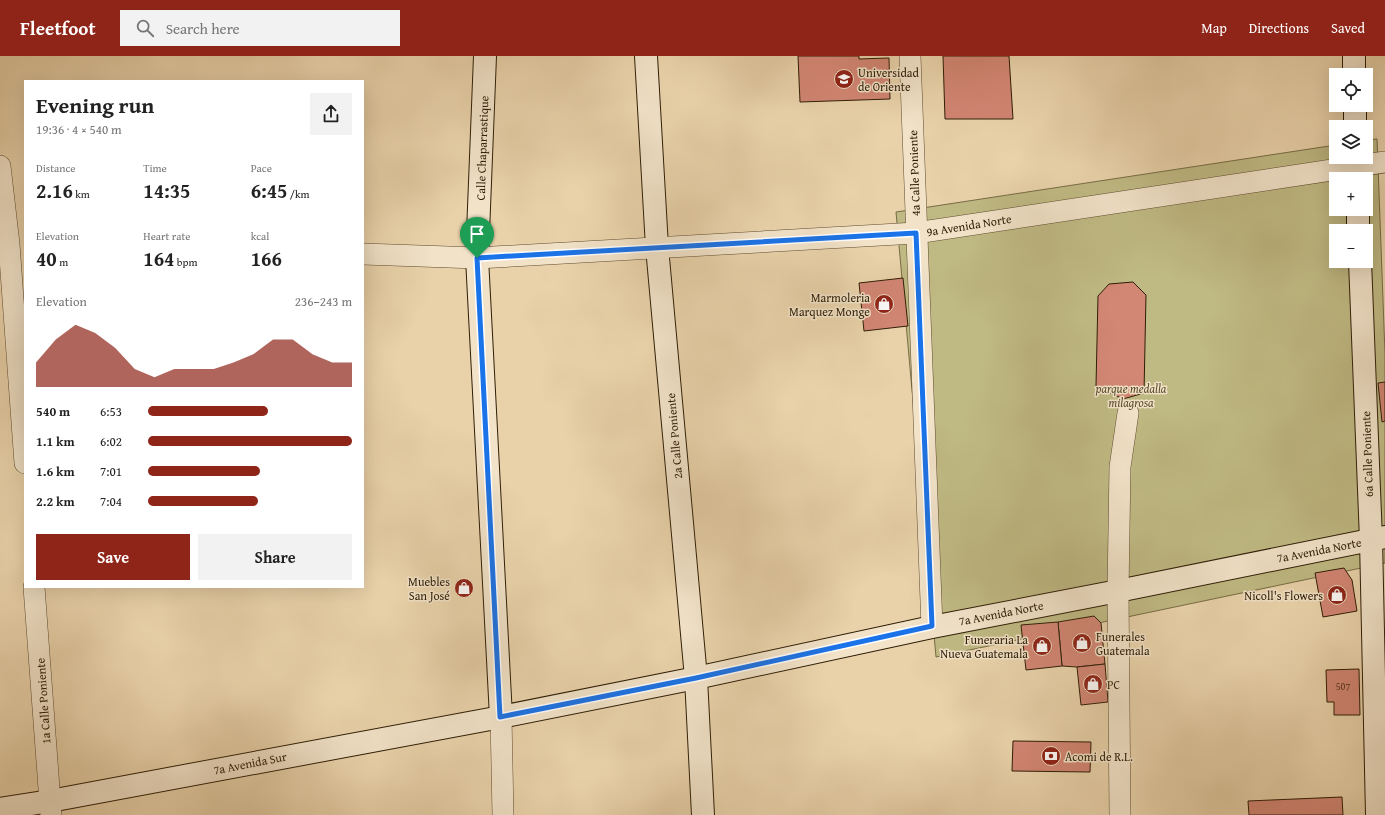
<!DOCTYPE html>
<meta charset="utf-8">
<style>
body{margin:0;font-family:"Gentium Book Plus",serif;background:#f2f2f2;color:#222;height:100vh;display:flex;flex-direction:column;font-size:15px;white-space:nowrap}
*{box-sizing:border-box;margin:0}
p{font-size:13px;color:#767676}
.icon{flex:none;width:22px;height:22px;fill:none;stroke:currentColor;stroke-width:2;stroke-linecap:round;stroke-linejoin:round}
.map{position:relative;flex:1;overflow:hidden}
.panel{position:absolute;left:24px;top:24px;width:340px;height:508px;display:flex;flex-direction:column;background:#fff;border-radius:0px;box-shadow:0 4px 16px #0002}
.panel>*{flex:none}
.controls{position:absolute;left:1329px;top:12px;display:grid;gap:8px}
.controls a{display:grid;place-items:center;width:44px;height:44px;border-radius:0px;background:#fff;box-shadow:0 4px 16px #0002;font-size:20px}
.pin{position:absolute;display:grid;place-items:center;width:34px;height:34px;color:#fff;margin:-41px -17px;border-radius:50% 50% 50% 0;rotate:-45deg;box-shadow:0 0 4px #0007}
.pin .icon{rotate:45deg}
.round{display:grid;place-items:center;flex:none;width:42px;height:42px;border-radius:0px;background:#f2f2f2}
.summary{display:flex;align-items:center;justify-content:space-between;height:68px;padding:0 12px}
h1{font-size:22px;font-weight:700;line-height:30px}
.metrics{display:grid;grid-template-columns:repeat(3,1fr);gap:6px;height:68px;padding:4px 12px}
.metrics div{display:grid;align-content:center}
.metrics b{font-size:20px;font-weight:700}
.metrics small{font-size:11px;font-weight:400}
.metrics p{font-size:11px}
.chart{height:112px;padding:8px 12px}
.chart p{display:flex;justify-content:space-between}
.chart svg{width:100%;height:72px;margin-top:4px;fill:#8f2418;opacity:.7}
.primary-button{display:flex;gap:8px;margin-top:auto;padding:8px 12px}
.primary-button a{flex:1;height:46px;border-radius:0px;background:#8f2418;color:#fff;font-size:16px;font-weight:700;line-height:46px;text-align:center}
.primary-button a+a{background:#f2f2f2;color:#222}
ul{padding:0 12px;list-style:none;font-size:13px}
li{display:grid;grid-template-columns:64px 48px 1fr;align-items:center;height:30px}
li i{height:10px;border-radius:5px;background:#8f2418}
header{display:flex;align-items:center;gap:24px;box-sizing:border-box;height:56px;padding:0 20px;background:#8f2418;color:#fff}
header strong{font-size:19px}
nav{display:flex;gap:22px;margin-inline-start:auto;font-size:14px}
.search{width:280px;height:36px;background:#f2f2f2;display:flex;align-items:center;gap:10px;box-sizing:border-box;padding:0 14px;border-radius:0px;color:#767676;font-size:15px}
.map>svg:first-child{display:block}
.green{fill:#bfb983;stroke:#776c44;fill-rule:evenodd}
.building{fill:#d28674;stroke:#2f1e06}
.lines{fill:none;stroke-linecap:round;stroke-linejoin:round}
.street-casing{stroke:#5e4b2f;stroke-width:22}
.secondary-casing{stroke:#2f1e06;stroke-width:24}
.street{stroke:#f1e2c8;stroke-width:21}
.secondary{stroke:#f1e2c8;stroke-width:22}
.route-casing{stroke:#fff;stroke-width:8}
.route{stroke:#1a73e8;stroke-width:5}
.labels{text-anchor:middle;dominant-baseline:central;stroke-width:3;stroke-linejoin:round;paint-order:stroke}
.number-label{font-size:10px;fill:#583822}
.poi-label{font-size:12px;fill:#2f1e06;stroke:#f1e2c8;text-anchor:start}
.street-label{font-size:12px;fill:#2f1e06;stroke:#f1e2c8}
.park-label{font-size:12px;font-style:italic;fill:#5a4c2c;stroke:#f1e2c8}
</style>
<header>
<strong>Fleetfoot</strong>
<div class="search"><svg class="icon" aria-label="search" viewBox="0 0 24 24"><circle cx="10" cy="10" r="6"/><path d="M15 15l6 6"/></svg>Search here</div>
<nav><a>Map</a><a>Directions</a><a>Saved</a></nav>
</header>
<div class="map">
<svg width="1385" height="759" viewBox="0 0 1385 759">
<rect width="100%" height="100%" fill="#e9d2aa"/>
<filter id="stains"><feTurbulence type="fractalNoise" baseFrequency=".005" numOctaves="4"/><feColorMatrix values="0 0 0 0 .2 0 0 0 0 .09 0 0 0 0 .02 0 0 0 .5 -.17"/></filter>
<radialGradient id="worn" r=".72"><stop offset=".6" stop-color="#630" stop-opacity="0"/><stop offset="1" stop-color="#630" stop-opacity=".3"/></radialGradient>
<!-- green -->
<path class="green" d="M1377,83L1385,298V507L936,601L896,156L1336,89V101H1366V84ZM1336,123H1366V153H1336ZM1336,175H1366V205H1336Z"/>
<!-- building -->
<g class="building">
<polygon points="798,0 859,0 859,3 889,2 890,43 800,46"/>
<polygon points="943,0 1009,0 1013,63 945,63"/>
<polygon points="903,222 908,270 864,275 859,227"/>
<polygon points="1133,226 1146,239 1144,337 1123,343 1096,330 1098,240 1109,228"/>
<polygon points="1385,326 1385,365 1382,366 1378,327"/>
<polygon points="1344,512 1352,524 1357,555 1323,561 1315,517"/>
<polygon points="1094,560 1101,567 1105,608 1077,611 1062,610 1058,566"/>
<polygon points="1058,566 1062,610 1026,614 1021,569"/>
<polygon points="1105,608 1108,646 1081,649 1077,611"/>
<polygon points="1359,613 1360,659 1334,659 1334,646 1327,646 1326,614"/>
<polygon points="1013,685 1091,686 1090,716 1012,715"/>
<polygon points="1342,741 1343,759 1249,759 1248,745"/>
</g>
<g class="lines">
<!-- street casing -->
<g class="street-casing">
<g id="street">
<polyline points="910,0 932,571"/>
<polyline points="0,110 9,188 25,407"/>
<polyline points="363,198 477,202 916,177 1385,106"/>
<polyline points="34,531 51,759"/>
<polyline points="501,661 503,759"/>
<polyline points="1120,759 1118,535 1120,411 1128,357"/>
</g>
</g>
<!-- secondary casing -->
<g class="secondary-casing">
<g id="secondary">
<polyline points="485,0 477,202 501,661"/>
<polyline points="646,0 657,191 696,622 703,759"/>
<polyline points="1354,0 1354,19"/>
<polyline points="1355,49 1355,71"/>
<polyline points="1356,101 1356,123"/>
<polyline points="1358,153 1358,175"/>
<polyline points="1360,205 1371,484 1377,759"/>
<polyline points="0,753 50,745 501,661 696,622 932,571 1118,535 1385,481"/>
</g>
</g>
<!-- street -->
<use href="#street" class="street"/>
<!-- secondary -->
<use href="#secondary" class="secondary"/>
</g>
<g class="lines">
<!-- route casing -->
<g class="route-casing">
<polygon id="route" points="916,177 932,570 696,622 500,661 477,202"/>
</g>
<!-- route -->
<use href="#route" class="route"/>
</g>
<!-- icons -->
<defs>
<g id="university-disc" transform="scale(1)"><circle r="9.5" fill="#8f2418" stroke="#f1e2c8"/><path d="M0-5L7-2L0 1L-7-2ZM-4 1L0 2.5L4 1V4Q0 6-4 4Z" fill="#fff"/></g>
<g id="shop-disc" transform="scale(1)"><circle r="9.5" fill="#8f2418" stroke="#f1e2c8"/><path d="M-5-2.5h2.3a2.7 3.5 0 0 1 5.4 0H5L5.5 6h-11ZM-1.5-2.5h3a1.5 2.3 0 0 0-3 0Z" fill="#fff"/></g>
<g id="bank-disc" transform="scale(1)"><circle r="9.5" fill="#8f2418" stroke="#f1e2c8"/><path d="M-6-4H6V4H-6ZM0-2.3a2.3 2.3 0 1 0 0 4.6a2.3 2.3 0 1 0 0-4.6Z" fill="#fff"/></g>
</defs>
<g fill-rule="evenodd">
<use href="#university-disc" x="844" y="23"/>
<use href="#shop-disc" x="884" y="248"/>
<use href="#shop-disc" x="464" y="532"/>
<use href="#shop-disc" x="1337" y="539"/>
<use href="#shop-disc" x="1082" y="587"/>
<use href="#shop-disc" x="1042" y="590"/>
<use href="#shop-disc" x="1093" y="628"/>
<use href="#bank-disc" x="1051" y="700"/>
</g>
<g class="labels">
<!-- number labels -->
<g class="number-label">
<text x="1343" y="630">507</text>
</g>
<!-- poi labels -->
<g class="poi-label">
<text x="858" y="16">Universidad<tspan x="858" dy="14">de Oriente</tspan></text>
<text x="870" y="241" text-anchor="end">Marmoleria<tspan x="870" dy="14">Marquez Monge</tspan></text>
<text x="450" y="525" text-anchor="end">Muebles<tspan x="450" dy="14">San José</tspan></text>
<text x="1323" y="539" text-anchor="end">Nicoll's Flowers</text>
<text x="1096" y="580">Funerales<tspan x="1096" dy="14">Guatemala</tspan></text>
<text x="1028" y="583" text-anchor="end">Funeraria La<tspan x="1028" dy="14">Nueva Guatemala</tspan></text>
<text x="1107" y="628">PC</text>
<text x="1065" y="700">Acomi de R.L.</text>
</g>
<!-- street labels -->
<g class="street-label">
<text transform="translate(482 92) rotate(-88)">Calle Chaparrastique</text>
<text transform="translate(914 117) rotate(-92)">4a Calle Poniente</text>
<text transform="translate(969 169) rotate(-9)">9a Avenida Norte</text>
<text transform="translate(674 380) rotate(-95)">2a Calle Poniente</text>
<text transform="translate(1367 398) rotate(-92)">6a Calle Poniente</text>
<text transform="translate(1319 494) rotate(-11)">7a Avenida Norte</text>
<text transform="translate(1001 557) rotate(-11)">7a Avenida Norte</text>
<text transform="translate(43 645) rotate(-94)">1a Calle Poniente</text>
<text transform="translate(250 707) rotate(-11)">7a Avenida Sur</text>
</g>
<!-- park labels -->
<g class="park-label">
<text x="1131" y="332">parque medalla<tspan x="1131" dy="14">milagrosa</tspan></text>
</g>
</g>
<rect width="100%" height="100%" filter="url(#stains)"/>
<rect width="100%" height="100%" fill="url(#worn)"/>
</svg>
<div class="controls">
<a><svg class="icon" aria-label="locate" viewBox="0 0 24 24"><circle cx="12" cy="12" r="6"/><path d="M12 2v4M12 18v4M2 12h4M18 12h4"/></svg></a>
<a><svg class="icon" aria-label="layers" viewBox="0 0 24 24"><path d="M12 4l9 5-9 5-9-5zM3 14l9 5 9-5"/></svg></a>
<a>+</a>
<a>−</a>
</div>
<div class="pin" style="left:477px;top:202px;background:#1e9e55"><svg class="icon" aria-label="arrive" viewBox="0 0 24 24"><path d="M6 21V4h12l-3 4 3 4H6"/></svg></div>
<section class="panel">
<div class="summary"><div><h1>Evening run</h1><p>19:36 · 4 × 540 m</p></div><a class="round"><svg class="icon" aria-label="share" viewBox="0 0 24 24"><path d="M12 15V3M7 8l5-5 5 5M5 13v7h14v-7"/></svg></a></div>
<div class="metrics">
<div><p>Distance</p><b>2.16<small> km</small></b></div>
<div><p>Time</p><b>14:35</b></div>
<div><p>Pace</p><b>6:45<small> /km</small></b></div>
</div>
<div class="metrics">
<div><p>Elevation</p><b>40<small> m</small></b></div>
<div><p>Heart rate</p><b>164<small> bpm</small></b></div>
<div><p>kcal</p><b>166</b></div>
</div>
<div class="chart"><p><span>Elevation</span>236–243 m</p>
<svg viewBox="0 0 160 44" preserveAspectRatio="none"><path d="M0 44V29L10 15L20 6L30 11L40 20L50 33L60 38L70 33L80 33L90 33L100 29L110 24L120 15L130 15L140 24L150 29L160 29V44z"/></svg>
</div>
<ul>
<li><b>540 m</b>6:53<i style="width:59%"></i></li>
<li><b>1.1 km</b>6:02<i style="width:100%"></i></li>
<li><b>1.6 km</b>7:01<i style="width:55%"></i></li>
<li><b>2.2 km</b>7:04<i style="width:54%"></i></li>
</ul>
<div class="primary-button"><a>Save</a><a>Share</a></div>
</section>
</div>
